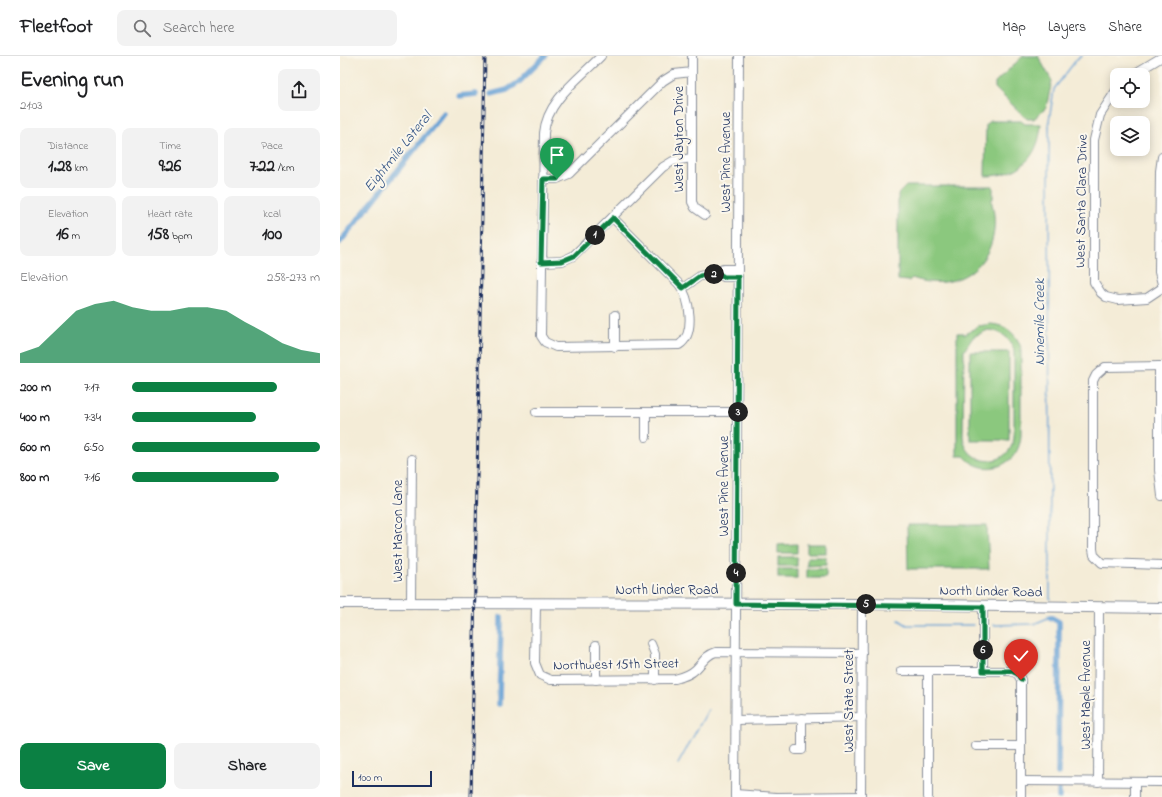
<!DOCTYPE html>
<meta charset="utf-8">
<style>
body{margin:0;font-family:"Indie Flower",sans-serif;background:#f2f2f2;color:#202124;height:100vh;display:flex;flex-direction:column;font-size:15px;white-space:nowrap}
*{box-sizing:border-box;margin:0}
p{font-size:13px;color:#757577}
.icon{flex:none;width:22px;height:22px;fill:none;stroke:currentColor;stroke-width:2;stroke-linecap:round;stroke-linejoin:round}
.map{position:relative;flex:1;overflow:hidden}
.drawer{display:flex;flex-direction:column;background:#fff;width:340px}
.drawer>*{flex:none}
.fabs{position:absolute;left:770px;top:12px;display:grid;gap:8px}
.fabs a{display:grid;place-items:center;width:40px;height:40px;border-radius:8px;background:#fff;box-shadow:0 2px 10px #0003;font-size:20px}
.scale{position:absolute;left:12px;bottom:10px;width:80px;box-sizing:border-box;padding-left:4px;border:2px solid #1b2f5e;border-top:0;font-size:11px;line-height:14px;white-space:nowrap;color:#1b2f5e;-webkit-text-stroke:3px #fbf7ec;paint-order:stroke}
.pin{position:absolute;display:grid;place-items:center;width:34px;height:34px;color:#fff;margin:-41px -17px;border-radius:50% 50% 50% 0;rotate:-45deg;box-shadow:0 0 4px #0007}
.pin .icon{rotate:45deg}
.km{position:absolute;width:20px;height:20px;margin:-10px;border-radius:50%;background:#222;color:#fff;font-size:11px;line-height:20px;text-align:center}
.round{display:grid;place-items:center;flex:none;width:42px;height:42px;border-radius:8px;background:#f2f2f2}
.headline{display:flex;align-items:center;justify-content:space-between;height:68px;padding:0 20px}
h1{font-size:22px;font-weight:700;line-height:30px}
.metrics{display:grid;grid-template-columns:repeat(3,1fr);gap:6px;height:68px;padding:4px 20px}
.metrics div{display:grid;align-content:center;border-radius:8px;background:#f2f2f2;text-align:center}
.metrics b{font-size:17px;font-weight:700}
.metrics small{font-size:11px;font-weight:400}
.metrics p{font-size:11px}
.chart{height:112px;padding:8px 20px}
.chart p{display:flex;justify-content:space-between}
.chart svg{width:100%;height:72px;margin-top:4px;fill:#0b8043;opacity:.7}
.primary-button{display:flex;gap:8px;margin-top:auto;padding:8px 20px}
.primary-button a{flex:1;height:46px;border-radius:8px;background:#0b8043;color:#fff;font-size:16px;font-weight:700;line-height:46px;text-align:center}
.primary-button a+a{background:#f2f2f2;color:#202124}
ul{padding:0 20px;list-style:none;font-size:13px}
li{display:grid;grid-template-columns:64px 48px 1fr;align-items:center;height:30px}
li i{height:10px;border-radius:5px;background:#0b8043}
header{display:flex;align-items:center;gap:24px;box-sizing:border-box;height:56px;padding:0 20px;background:#fff;border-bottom:1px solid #e0e0e0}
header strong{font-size:19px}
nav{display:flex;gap:22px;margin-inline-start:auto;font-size:14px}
.search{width:280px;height:36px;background:#f2f2f2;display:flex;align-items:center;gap:10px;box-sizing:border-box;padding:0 14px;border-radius:8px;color:#757577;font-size:15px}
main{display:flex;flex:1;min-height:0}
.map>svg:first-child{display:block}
.green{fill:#8bc87e;stroke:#537c6e;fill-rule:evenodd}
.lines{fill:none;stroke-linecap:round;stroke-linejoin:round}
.stream{stroke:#649fd4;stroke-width:1.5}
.canal{stroke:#649fd4;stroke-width:5.5}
.minor-casing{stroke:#888e9a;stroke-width:10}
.major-casing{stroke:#888e9a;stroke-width:12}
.minor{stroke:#fff;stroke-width:8}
.major{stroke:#fff;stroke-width:10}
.rail-casing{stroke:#1b2f5e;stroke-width:3}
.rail{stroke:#fbf7ec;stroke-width:1.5;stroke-dasharray:4.5;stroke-linecap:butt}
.route-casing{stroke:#fff;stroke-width:8}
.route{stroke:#0b8043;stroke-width:5}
.labels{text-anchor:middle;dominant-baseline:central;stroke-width:4;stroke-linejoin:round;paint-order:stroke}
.street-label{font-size:14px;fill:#1b2f5e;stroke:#fbf7ec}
.water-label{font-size:15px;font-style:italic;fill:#355687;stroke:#fbf7ec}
</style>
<header>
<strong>Fleetfoot</strong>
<div class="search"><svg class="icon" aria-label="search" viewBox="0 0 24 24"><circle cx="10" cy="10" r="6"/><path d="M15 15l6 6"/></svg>Search here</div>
<nav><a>Map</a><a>Layers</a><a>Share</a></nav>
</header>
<main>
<section class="drawer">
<div class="headline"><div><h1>Evening run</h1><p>21:03</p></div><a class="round"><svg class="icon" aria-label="share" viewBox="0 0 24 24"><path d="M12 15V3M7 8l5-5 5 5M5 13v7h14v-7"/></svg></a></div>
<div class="metrics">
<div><p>Distance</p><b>1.28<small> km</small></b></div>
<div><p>Time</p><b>9:26</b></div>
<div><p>Pace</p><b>7:22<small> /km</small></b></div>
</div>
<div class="metrics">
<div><p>Elevation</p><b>16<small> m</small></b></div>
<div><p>Heart rate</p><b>158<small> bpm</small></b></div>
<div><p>kcal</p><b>100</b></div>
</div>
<div class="chart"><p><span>Elevation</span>258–273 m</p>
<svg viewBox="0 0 160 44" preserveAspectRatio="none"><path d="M0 44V38L10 34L20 23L30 12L40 8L50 6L60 10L70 12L80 12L90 10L100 10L110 12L120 19L130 25L140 32L150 36L160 38V44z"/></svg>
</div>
<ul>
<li><b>200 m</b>7:17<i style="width:77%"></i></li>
<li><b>400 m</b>7:34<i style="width:66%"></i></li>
<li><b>600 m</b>6:50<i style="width:100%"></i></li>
<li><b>800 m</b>7:16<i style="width:78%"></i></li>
</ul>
<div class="primary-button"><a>Save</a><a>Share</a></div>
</section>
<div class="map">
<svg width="822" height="741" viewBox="0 0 822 741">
<rect width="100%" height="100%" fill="#fbf7ec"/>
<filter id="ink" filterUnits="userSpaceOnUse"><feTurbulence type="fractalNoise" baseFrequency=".025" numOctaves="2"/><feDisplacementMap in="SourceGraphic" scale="8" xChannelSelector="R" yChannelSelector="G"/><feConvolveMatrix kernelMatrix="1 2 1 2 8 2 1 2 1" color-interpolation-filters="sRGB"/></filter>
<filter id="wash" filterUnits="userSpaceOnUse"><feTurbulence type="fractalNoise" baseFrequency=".012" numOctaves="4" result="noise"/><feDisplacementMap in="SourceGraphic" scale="16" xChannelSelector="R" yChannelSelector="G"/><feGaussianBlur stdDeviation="0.9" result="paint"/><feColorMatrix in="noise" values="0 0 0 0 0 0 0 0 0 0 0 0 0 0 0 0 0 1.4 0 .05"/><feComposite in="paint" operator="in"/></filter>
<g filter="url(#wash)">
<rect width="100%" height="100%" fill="#f4ecd7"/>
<!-- green -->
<g class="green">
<polygon points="683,0 698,0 712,25 706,52 694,63 687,63 655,32 655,27"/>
<path d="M650,65H681L685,68H701C699,102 679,120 645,120L646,68Z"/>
<path d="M566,130H653V143L651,144C667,197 625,241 572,222L569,225L558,224V138Z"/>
<path d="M651,268C666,269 677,278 681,292V379C680,410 644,423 624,400H617V277H624V279L638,270ZM648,274C661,275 671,282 674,295V381C670,413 626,412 623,380L624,295L633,281Z"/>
<rect x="630" y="296" width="39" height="88"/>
<polygon points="567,469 647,469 649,513 568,513"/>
<polygon points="457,488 457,497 438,497 438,489"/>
<rect x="467" y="488" width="19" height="9"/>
<rect x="438" y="501" width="19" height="9"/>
<polygon points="467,501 486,501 486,509 467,510"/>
<rect x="438" y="513" width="19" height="9"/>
<rect x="467" y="513" width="19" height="9"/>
</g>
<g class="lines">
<!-- stream -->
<g class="stream">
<polyline points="710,543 709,65 714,33 737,3 742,0"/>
<polyline points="559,564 567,569 633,569"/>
<polyline points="654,569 694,568 710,561"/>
<polyline points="338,708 368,654"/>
</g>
<!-- canal -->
<g class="canal">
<polyline points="151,38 167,34 179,26 205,0"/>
<polyline points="119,40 136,38"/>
<polyline points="0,186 104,57"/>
<polyline points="710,561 719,566 718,717"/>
<polyline points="159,648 161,561"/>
<polyline points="719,741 719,734"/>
</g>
</g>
</g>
<g filter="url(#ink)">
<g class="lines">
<!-- minor casing -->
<g class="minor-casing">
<g id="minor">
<path d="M261,0C240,22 207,44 204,77L201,280L205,286L216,291L339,289C356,278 350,242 339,228L273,162"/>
<polyline points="352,0 352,146 355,152 365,159"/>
<polyline points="792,19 822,1"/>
<polyline points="777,33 760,59 754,84 754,226 761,237 766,241 778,244 807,242 822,232"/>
<polyline points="822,101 820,115 819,216 822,228"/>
<polyline points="203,123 217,123 229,118 323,25 334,18 352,16"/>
<polyline points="201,206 222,205 233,200 323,111 333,105 352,102"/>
<polyline points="398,213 383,213 378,217 384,221 398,221"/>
<polyline points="343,232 360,220 378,217"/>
<polyline points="275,291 275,259"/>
<polyline points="819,310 819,414 822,440"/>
<polyline points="822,310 765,311 756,319 753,325 753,493 754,499 762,507 822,509"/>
<polyline points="196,356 398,356"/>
<polyline points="306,381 306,356"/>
<polyline points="71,547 72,403"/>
<path d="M196,547L195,607L200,619L211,624L335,623C343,621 350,619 356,613C363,606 366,599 376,596L522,597"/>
<polyline points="643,551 643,615"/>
<polyline points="311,588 315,598 315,624"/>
<polyline points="561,615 671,615 678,618 681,624 681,741"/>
<polyline points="256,624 256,589"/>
<polyline points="396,664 522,661"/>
<polyline points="636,690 681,690"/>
<polyline points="456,694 462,694 462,662"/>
<polyline points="681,725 822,726"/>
<polyline points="758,726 759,552"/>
<polyline points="395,738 436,741"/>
<polyline points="395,741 399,0"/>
<polyline points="437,741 521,740"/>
<polyline points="521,741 522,548"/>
<polyline points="588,741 588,615"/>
<polyline points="795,741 795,726"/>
</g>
</g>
<!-- major casing -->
<g class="major-casing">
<polyline id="major" points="0,547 522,548 822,552"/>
</g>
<!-- minor -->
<use href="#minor" class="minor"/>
<!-- major -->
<use href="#major" class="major"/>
<!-- rail casing -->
<g class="rail-casing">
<polyline id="rail" points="131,741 145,0"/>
</g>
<!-- rail -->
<use href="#rail" class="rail"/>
</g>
</g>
<g class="lines" filter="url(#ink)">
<!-- route casing -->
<g class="route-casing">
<polyline id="route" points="217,123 203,123 201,206 222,205 234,200 273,162 343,232 360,220 378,217 384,221 398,221 396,548 643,551 643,615 671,615 678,618 681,624"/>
</g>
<!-- route -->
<use href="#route" class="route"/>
</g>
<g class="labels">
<!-- street labels -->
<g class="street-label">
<text transform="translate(339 83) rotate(-90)">West Jayton Drive</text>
<text transform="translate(386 106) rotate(-90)">West Pine Avenue</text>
<text transform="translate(742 145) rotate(-89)">West Santa Clara Drive</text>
<text transform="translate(384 430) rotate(-90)">West Pine Avenue</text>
<text transform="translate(58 475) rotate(-90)">West Marcon Lane</text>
<text x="327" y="534">North Linder Road</text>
<text transform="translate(651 536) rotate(1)">North Linder Road</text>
<text transform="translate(276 609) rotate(-1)">Northwest 15th Street</text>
<text transform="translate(746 639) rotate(-90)">West Maple Avenue</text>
<text transform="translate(509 645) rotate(-90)">West State Street</text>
</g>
<!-- water labels -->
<g class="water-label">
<text transform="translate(58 96) rotate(-51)">Eightmile Lateral</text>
<text transform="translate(700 266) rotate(-90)">Ninemile Creek</text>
</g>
</g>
</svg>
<div class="fabs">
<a><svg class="icon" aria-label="locate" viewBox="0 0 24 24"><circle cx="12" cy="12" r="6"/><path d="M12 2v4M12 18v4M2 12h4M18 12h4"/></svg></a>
<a><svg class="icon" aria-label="layers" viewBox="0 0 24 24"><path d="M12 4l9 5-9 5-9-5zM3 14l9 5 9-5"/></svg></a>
</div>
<div class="scale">100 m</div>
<div class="pin" style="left:217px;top:123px;background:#1e9e55"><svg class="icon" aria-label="arrive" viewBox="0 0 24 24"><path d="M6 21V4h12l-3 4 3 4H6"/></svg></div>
<div class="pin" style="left:681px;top:624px;background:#d93025"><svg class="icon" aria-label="check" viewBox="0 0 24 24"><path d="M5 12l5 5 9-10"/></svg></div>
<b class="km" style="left:255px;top:179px">1</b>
<b class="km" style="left:374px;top:218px">2</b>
<b class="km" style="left:398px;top:356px">3</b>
<b class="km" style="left:396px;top:517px">4</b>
<b class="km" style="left:526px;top:548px">5</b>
<b class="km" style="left:643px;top:594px">6</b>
</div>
</main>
